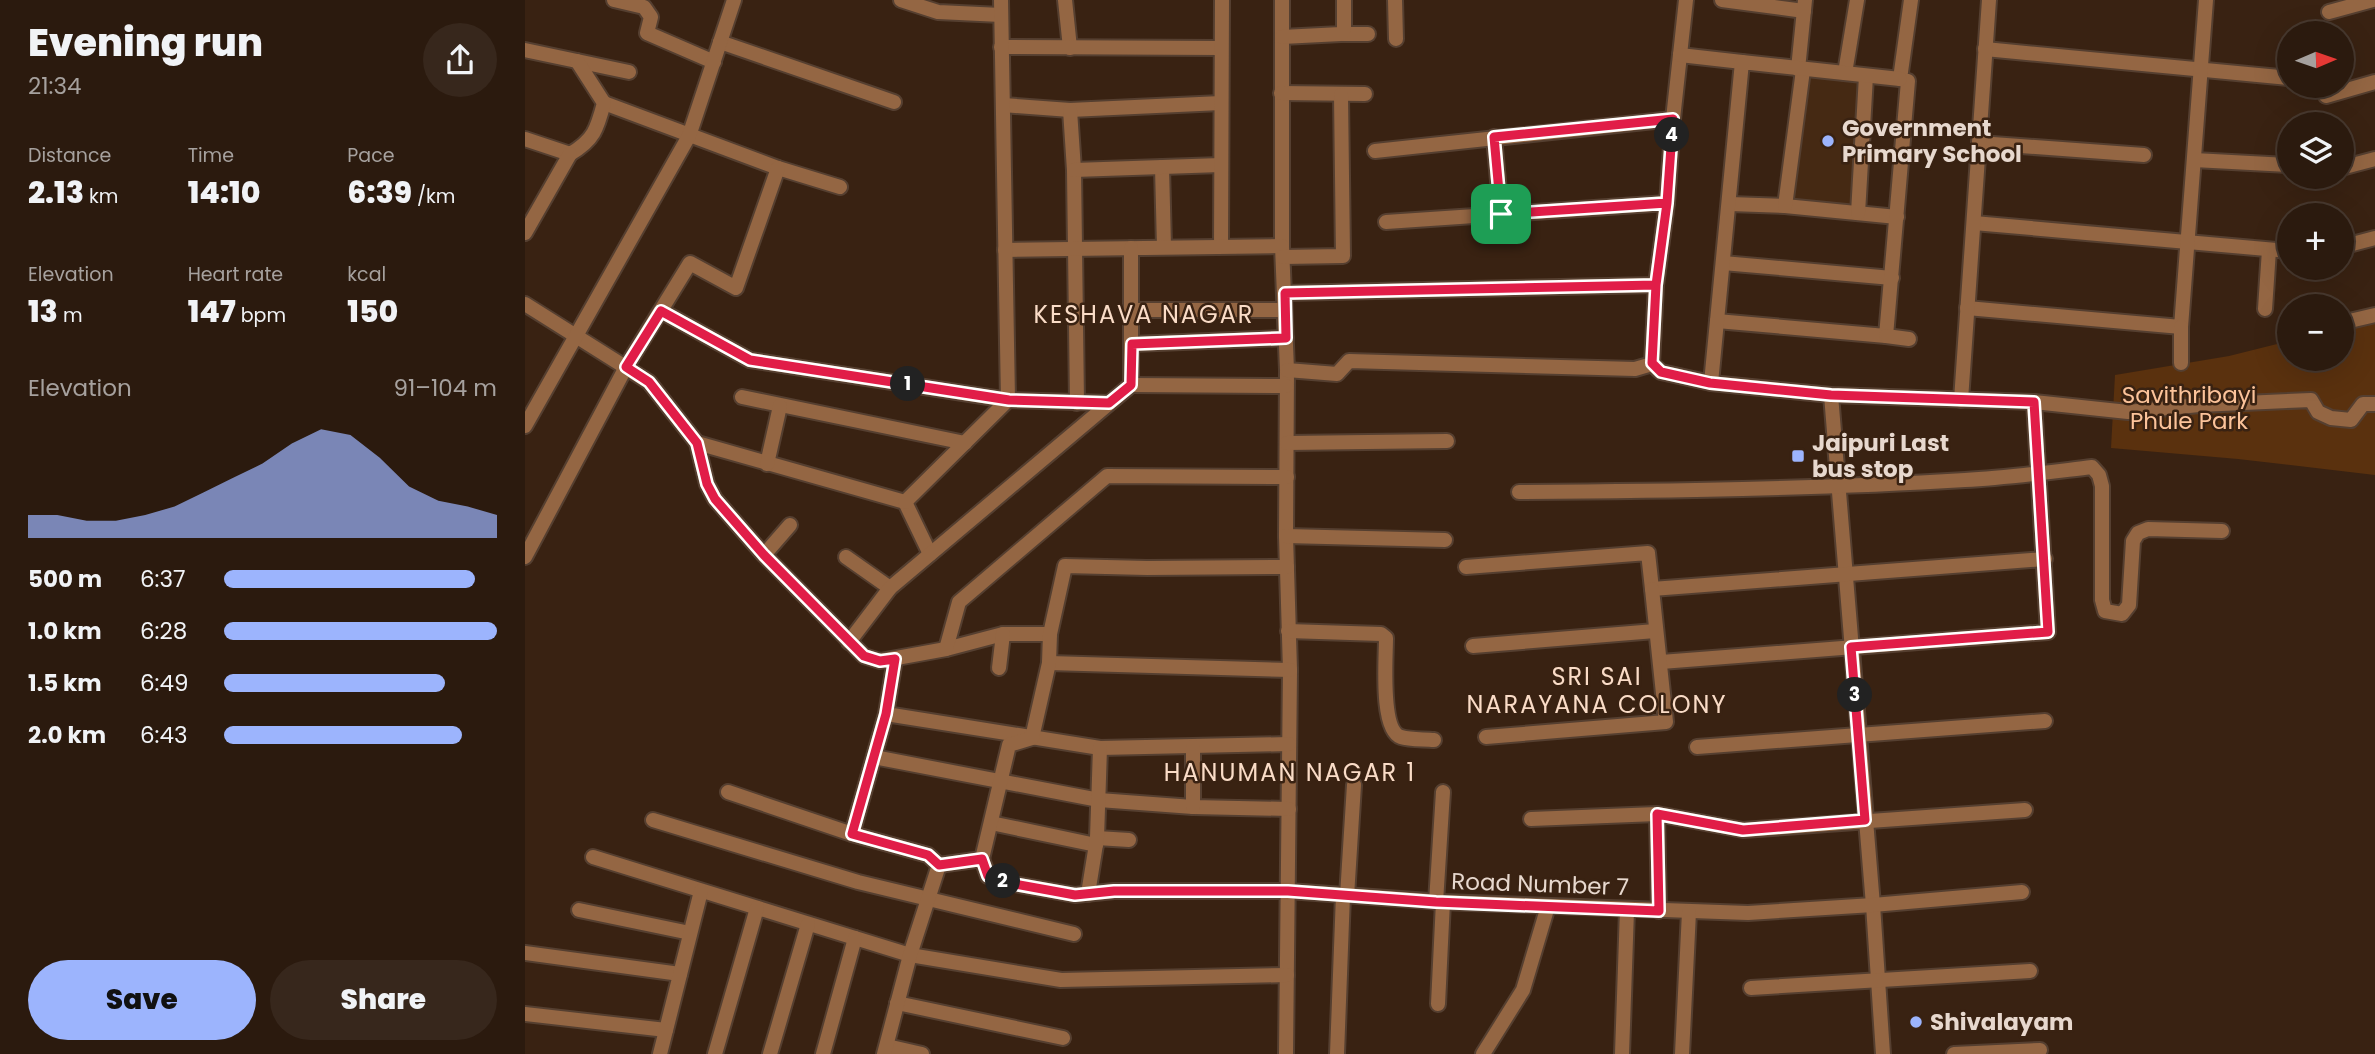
<!DOCTYPE html>
<meta charset="utf-8">
<style>
body{margin:0;font-family:Poppins,sans-serif;background:#37271c;color:#f1f3f6;height:100vh;display:flex;flex-direction:column;font-size:26px;white-space:nowrap}
*{box-sizing:border-box;margin:0}
p{font-size:23px;color:#a6a19e}
.icon{flex:none;width:38px;height:38px;fill:none;stroke:currentColor;stroke-width:2;stroke-linecap:round;stroke-linejoin:round}
.map{position:relative;flex:1;overflow:hidden}
.details{display:flex;flex-direction:column;background:#2b1a0e;width:525px}
.details>*{flex:none}
.needle{width:46px;rotate:88deg}
.fabs{position:absolute;left:1752px;top:21px;display:grid;gap:14px}
.fabs a{display:grid;place-items:center;width:77px;height:77px;border-radius:50%;background:#2b1a0e;box-shadow:0 7px 28px #0002,0 0 0 2px #47382e;font-size:35px}
.pin{position:absolute;display:grid;place-items:center;width:60px;height:60px;color:#fff;margin:-30px;border-radius:14px;box-shadow:0 4px 10px #0006}
.km{position:absolute;width:35px;height:35px;margin:-18px;border-radius:50%;background:#222;color:#fff;font-size:19px;line-height:35px;text-align:center}
.round{display:grid;place-items:center;flex:none;width:74px;height:74px;border-radius:37px;background:#37271c}
.summary{display:flex;align-items:center;justify-content:space-between;height:119px;padding:0 28px}
h1{font-size:38px;font-weight:800;line-height:52px}
.metrics{display:grid;grid-template-columns:repeat(3,1fr);gap:10px;height:119px;padding:7px 28px}
.metrics div{display:grid;align-content:center}
.metrics b{font-size:30px;font-weight:800}
.metrics small{font-size:19px;font-weight:400}
.metrics p{font-size:19px}
.chart{height:196px;padding:14px 28px}
.chart p{display:flex;justify-content:space-between}
.chart svg{width:100%;height:126px;margin-top:7px;fill:#9cb4fd;opacity:.7}
.primary-button{display:flex;gap:14px;margin-top:auto;padding:14px 28px}
.primary-button a{flex:1;height:80px;border-radius:42px;background:#9cb4fd;color:#111;font-size:28px;font-weight:800;line-height:80px;text-align:center}
.primary-button a+a{background:#37271c;color:#f1f3f6}
ul{padding:0 28px;list-style:none;font-size:23px}
li{display:grid;grid-template-columns:112px 84px 1fr;align-items:center;height:52px}
li i{height:18px;border-radius:9px;background:#9cb4fd}
main{display:flex;flex:1;min-height:0}
.map>svg:first-child{display:block}
.built{fill:#452913}
.green{fill:#5a310e}
.lines{fill:none;stroke-linecap:round;stroke-linejoin:round}
.street-casing{stroke:#553f30;stroke-width:18}
.street{stroke:#946643;stroke-width:14}
.route-casing{stroke:#fff;stroke-width:14}
.route{stroke:#e11d48;stroke-width:9}
.poi-dot{fill:#9cb4fd;stroke:#392212;stroke-width:2.5}
.labels{text-anchor:middle;dominant-baseline:central;stroke-width:5;stroke-linejoin:round;paint-order:stroke}
.poi-label{font-size:23px;font-weight:bold;fill:#e7d8ce;stroke:#392212;text-anchor:start}
.park-label{font-size:23px;fill:#fcc39a;stroke:#392212}
.street-label{font-size:23px;fill:#e7d8ce;stroke:#392212}
.neighbourhood-label{font-size:24px;letter-spacing:2px;fill:#fadcc7;stroke:#392212}
</style>
<main>
<section class="details">
<div class="summary"><div><h1>Evening run</h1><p>21:34</p></div><a class="round"><svg class="icon" aria-label="share" viewBox="0 0 24 24"><path d="M12 15V3M7 8l5-5 5 5M5 13v7h14v-7"/></svg></a></div>
<div class="metrics">
<div><p>Distance</p><b>2.13<small> km</small></b></div>
<div><p>Time</p><b>14:10</b></div>
<div><p>Pace</p><b>6:39<small> /km</small></b></div>
</div>
<div class="metrics">
<div><p>Elevation</p><b>13<small> m</small></b></div>
<div><p>Heart rate</p><b>147<small> bpm</small></b></div>
<div><p>kcal</p><b>150</b></div>
</div>
<div class="chart"><p><span>Elevation</span>91–104 m</p>
<svg viewBox="0 0 160 44" preserveAspectRatio="none"><path d="M0 44V36L10 36L20 38L30 38L40 36L50 33L60 28L70 23L80 18L90 11L100 6L110 8L120 16L130 26L140 31L150 33L160 36V44z"/></svg>
</div>
<ul>
<li><b>500 m</b>6:37<i style="width:92%"></i></li>
<li><b>1.0 km</b>6:28<i style="width:100%"></i></li>
<li><b>1.5 km</b>6:49<i style="width:81%"></i></li>
<li><b>2.0 km</b>6:43<i style="width:87%"></i></li>
</ul>
<div class="primary-button"><a>Save</a><a>Share</a></div>
</section>
<div class="map">
<svg width="1850" height="1054" viewBox="0 0 1850 1054">
<rect width="100%" height="100%" fill="#392212"/>
<!-- built -->
<polygon class="built" points="1283,76 1335,81 1327,208 1268,200"/>
<!-- green -->
<polygon class="green" points="1850,321 1850,475 1713,459 1586,448 1590,375 1704,356 1764,341 1764,359 1816,359 1817,329"/>
<g class="lines">
<!-- street casing -->
<g class="street-casing">
<g id="street">
<polyline points="89,0 119,7 126,17 122,33 189,62"/>
<polyline points="376,0 413,12 476,15"/>
<polyline points="540,0 545,48"/>
<polyline points="757,0 757,246 762,370 761,536 765,670 761,1054"/>
<polyline points="870,0 871,39"/>
<polyline points="1161,0 1148,119 1142,203 1131,285 1127,364 1136,372 1186,383 1306,395 1509,402 1603,412 1674,405 1786,400 1793,412 1806,418 1826,420 1838,404 1850,404"/>
<polyline points="1197,0 1279,11"/>
<polyline points="1804,12 1848,0"/>
<polyline points="816,34 843,34"/>
<polyline points="757,37 816,34 819,29 819,0"/>
<polyline points="195,42 369,102"/>
<polyline points="476,47 696,48"/>
<polyline points="1460,49 1764,78"/>
<polyline points="0,50 104,72"/>
<polyline points="1155,55 1217,62"/>
<polyline points="1273,69 1280,0"/>
<polyline points="1320,73 1332,0"/>
<polyline points="756,93 840,94"/>
<polyline points="1801,96 1850,82"/>
<polyline points="79,103 253,168 315,187"/>
<polyline points="478,105 545,110 696,103"/>
<polyline points="545,110 549,170 552,403"/>
<polyline points="969,137 976,214"/>
<path d="M0,139L45,154C69,140 72,129 79,103L52,61"/>
<polyline points="1454,143 1619,155"/>
<polyline points="850,151 1148,119"/>
<polyline points="1669,160 1764,165"/>
<polyline points="637,167 639,247"/>
<polyline points="1816,168 1850,159"/>
<polyline points="549,170 696,165"/>
<polyline points="1205,204 1260,206 1372,217"/>
<polyline points="1260,206 1278,70"/>
<polyline points="1333,213 1341,76"/>
<polyline points="861,222 1142,203"/>
<polyline points="1449,223 1764,251"/>
<polyline points="0,233 45,154"/>
<polyline points="696,246 697,0"/>
<polyline points="1816,247 1850,238"/>
<polyline points="480,250 757,246"/>
<polyline points="758,257 818,256 816,95"/>
<polyline points="1198,263 1367,278"/>
<polyline points="760,293 1131,285"/>
<polyline points="0,304 124,382 172,443 182,484 190,499 239,555 339,656 355,661 421,649 478,634 525,634"/>
<polyline points="1442,308 1656,327 1681,0"/>
<polyline points="1740,309 1744,250"/>
<polyline points="606,310 759,310"/>
<polyline points="136,311 225,360 483,400 584,403"/>
<polyline points="1192,321 1361,336 1383,81 1375,79 1386,0"/>
<polyline points="1816,323 1850,315"/>
<polyline points="1361,336 1384,339"/>
<polyline points="607,344 761,338"/>
<polyline points="1656,363 1656,327"/>
<polyline points="762,370 812,374 824,361 1110,369 1127,364"/>
<polyline points="1186,383 1217,62 1375,79"/>
<polyline points="606,385 761,386"/>
<polyline points="1306,395 1348,905 1358,1054"/>
<polyline points="217,397 440,443"/>
<polyline points="1436,400 1464,0"/>
<polyline points="0,426 164,136 209,0"/>
<polyline points="172,443 380,502 405,554"/>
<polyline points="762,443 922,441"/>
<polyline points="242,464 255,406"/>
<path d="M994,492C1143,491 1292,489 1440,480C1482,478 1525,472 1567,467L1574,475L1577,486V600L1580,611L1597,614L1604,605L1608,541L1613,533L1623,529L1697,531"/>
<polyline points="380,502 483,400 476,0"/>
<polyline points="761,536 920,540"/>
<polyline points="239,555 265,525"/>
<polyline points="0,557 101,367 165,263 211,288 253,168"/>
<polyline points="321,557 365,588"/>
<polyline points="941,567 1123,553 1127,589 1520,559"/>
<path d="M763,631L856,634L861,638C861,658 855,730 876,737C885,740 899,739 909,740"/>
<polyline points="324,642 365,588 606,385 606,248"/>
<polyline points="948,646 1130,631"/>
<polyline points="421,649 434,602 582,476 762,477"/>
<polyline points="1136,662 1523,632 1509,402"/>
<polyline points="524,663 765,670"/>
<polyline points="474,668 478,634"/>
<polyline points="361,714 575,748 764,744"/>
<polyline points="961,737 1141,722 1127,589"/>
<polyline points="1172,747 1520,721"/>
<polyline points="349,757 574,800 668,807 764,809"/>
<polyline points="203,792 327,834 403,855 414,865"/>
<polyline points="668,807 668,747"/>
<polyline points="1132,814 1134,911"/>
<polyline points="1006,819 1132,814 1218,830 1500,810"/>
<polyline points="128,820 333,882 549,934"/>
<polyline points="466,823 571,845"/>
<polyline points="327,834 361,714 370,659"/>
<polyline points="572,838 604,840"/>
<polyline points="68,857 385,955 536,980 762,975"/>
<polyline points="457,859 463,876 484,883 550,895 589,891 763,891 918,902 1223,913 1348,905 1497,892"/>
<polyline points="563,894 572,838 575,748"/>
<polyline points="822,896 829,785"/>
<polyline points="911,902 918,792"/>
<polyline points="54,910 165,933"/>
<polyline points="0,953 155,974"/>
<polyline points="1226,988 1505,971"/>
<polyline points="372,1003 538,1038"/>
<polyline points="913,1004 918,902"/>
<polyline points="0,1014 141,1030"/>
<polyline points="362,1046 397,1054"/>
<polyline points="135,1054 176,891"/>
<polyline points="190,1054 232,908"/>
<polyline points="245,1054 283,924"/>
<polyline points="298,1054 330,938"/>
<polyline points="359,1054 385,955 414,865 457,859 484,745 507,738 524,663 525,634 540,566 622,568 762,567"/>
<polyline points="812,1054 818,895"/>
<polyline points="958,1054 998,990 1023,906"/>
<polyline points="1097,1054 1102,910"/>
<polyline points="1157,1054 1164,912"/>
<polyline points="1429,1054 1515,1050"/>
</g>
</g>
<!-- street -->
<use href="#street" class="street"/>
</g>
<g class="lines">
<!-- route casing -->
<g class="route-casing">
<polyline id="route" points="976,214 1142,203 1131,285 760,293 761,338 607,344 606,385 584,403 484,400 225,360 136,311 101,367 124,382 172,443 182,484 190,499 239,555 339,656 355,661 370,659 361,714 327,834 403,855 414,865 457,859 463,876 484,883 550,895 589,891 763,891 911,902 1134,911 1132,814 1218,830 1340,820 1326,647 1523,632 1509,402 1306,395 1185,383 1136,372 1127,363 1131,285 1142,203 1148,119 969,137 976,214"/>
</g>
<!-- route -->
<use href="#route" class="route"/>
</g>
<!-- markers -->
<g class="poi-dot">
<circle cx="1303" cy="141" r="7"/>
<rect x="1266" y="449" width="14" height="14" rx="3.5"/>
<circle cx="1391" cy="1022" r="7"/>
</g>
<g class="labels">
<!-- poi labels -->
<g class="poi-label">
<text x="1317" y="128">Government<tspan x="1317" dy="26">Primary School</tspan></text>
<text x="1287" y="443">Jaipuri Last<tspan x="1287" dy="26">bus stop</tspan></text>
<text x="1405" y="1022">Shivalayam</text>
</g>
<!-- park labels -->
<g class="park-label">
<text x="1664" y="395">Savithribayi<tspan x="1664" dy="26">Phule Park</tspan></text>
</g>
<!-- street labels -->
<g class="street-label">
<text transform="translate(1015 884) rotate(2)">Road Number 7</text>
</g>
<!-- neighbourhood labels -->
<g class="neighbourhood-label">
<text x="619" y="314">KESHAVA NAGAR</text>
<text x="1072" y="676">SRI SAI<tspan x="1072" dy="28">NARAYANA COLONY</tspan></text>
<text x="765" y="772">HANUMAN NAGAR 1</text>
</g>
</g>
</svg>
<div class="fabs">
<a><svg class="needle" viewBox="-14 -14 28 28"><path d="M0-13l5 13h-10z" fill="#e53935"/><path d="M0 13l5-13h-10z" fill="#a6a19e"/></svg></a>
<a><svg class="icon" aria-label="layers" viewBox="0 0 24 24"><path d="M12 4l9 5-9 5-9-5zM3 14l9 5 9-5"/></svg></a>
<a>+</a>
<a>−</a>
</div>
<div class="pin" style="left:976px;top:214px;background:#1e9e55"><svg class="icon" aria-label="arrive" viewBox="0 0 24 24"><path d="M6 21V4h12l-3 4 3 4H6"/></svg></div>
<b class="km" style="left:383px;top:384px">1</b>
<b class="km" style="left:478px;top:881px">2</b>
<b class="km" style="left:1330px;top:695px">3</b>
<b class="km" style="left:1147px;top:135px">4</b>
</div>
</main>
